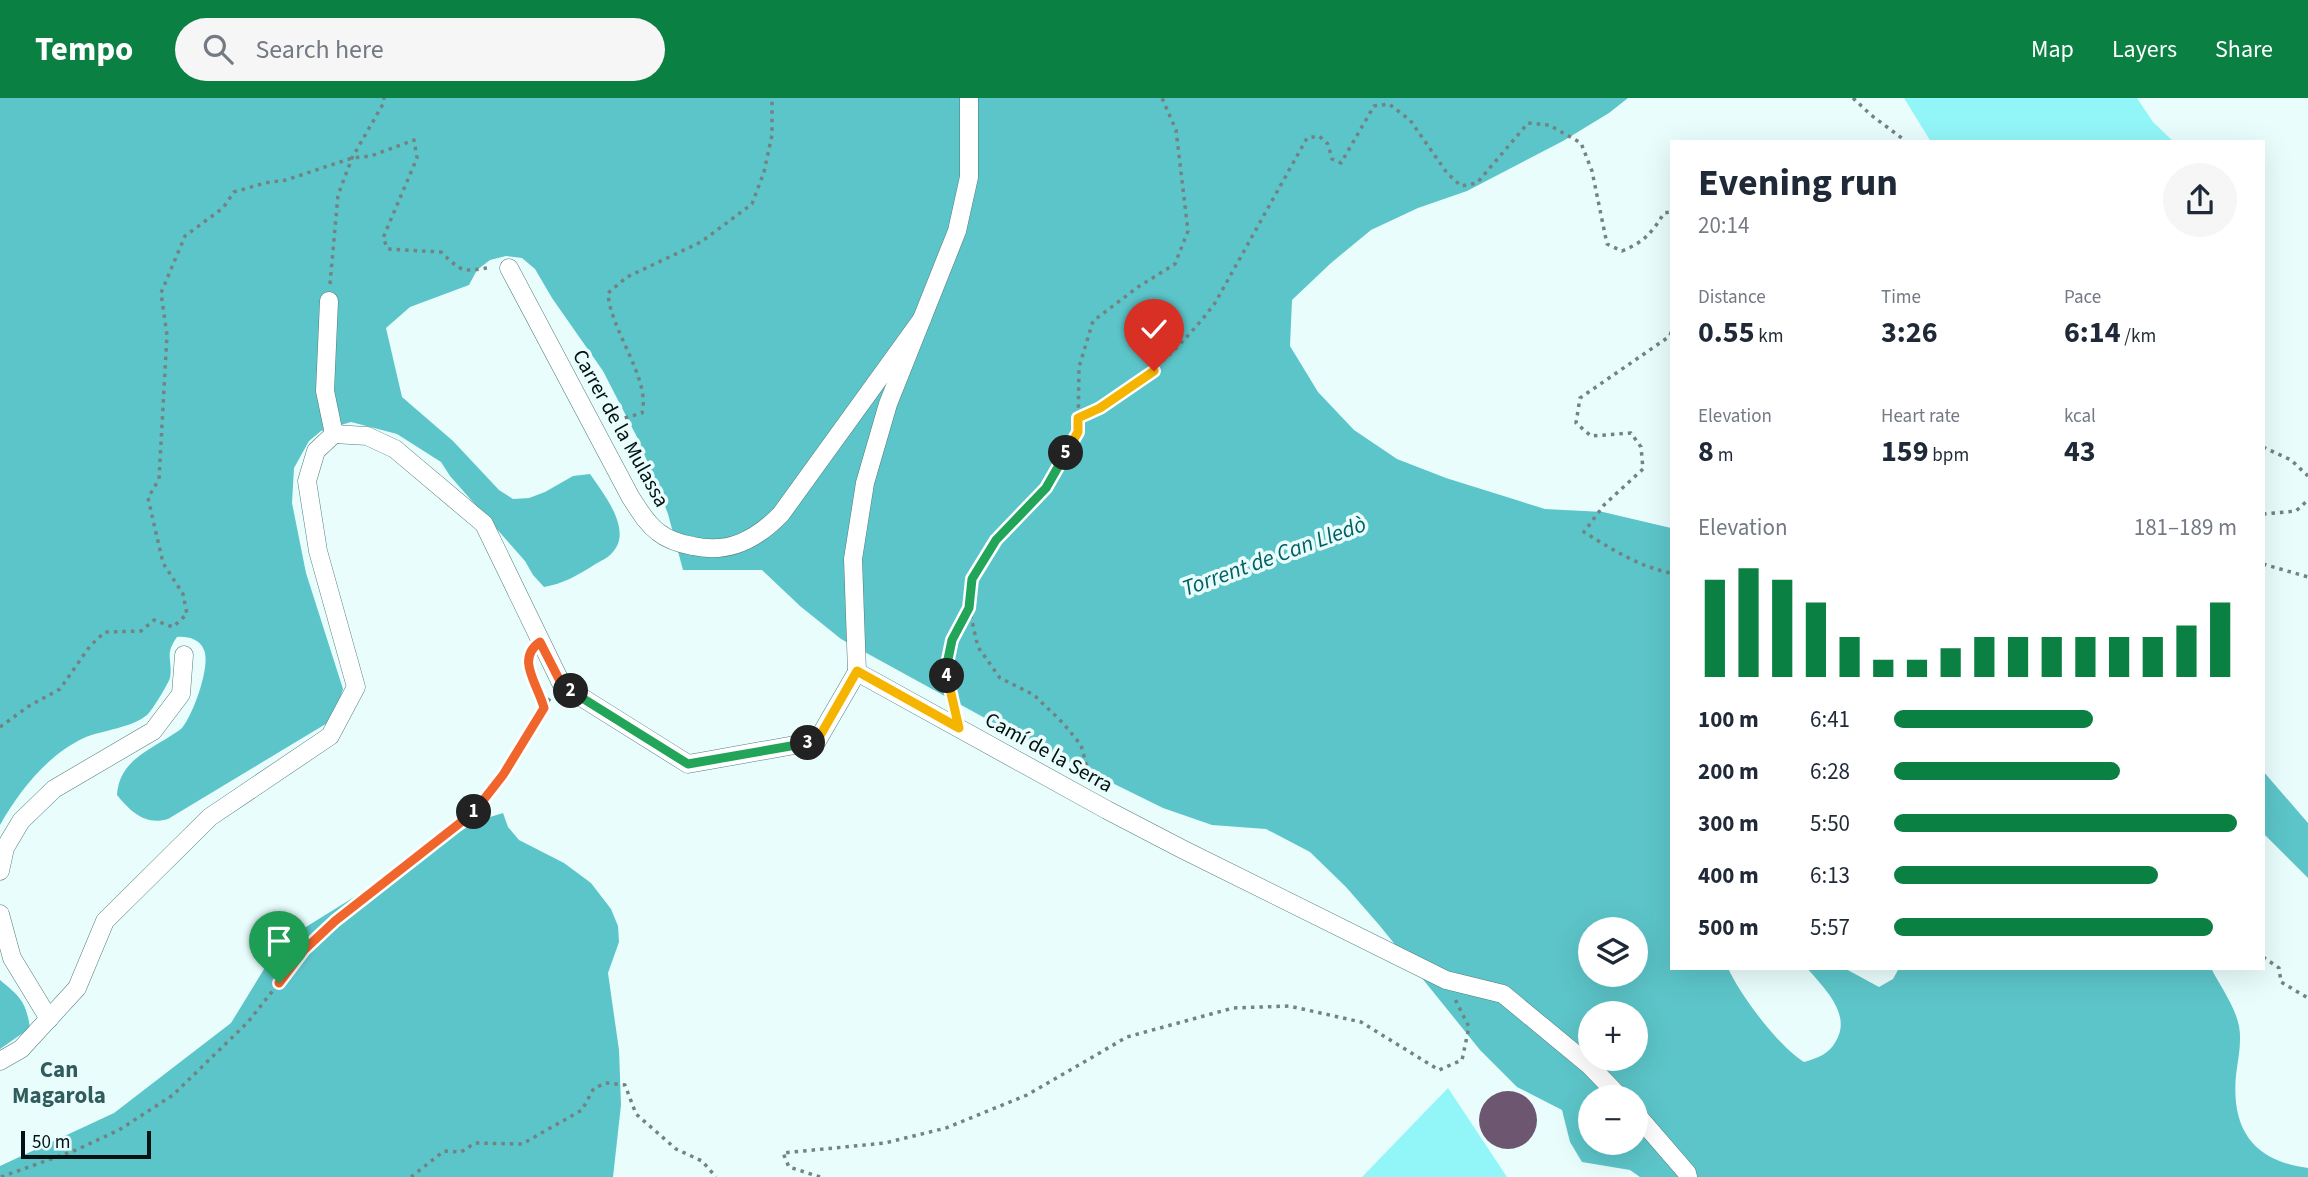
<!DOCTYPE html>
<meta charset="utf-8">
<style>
body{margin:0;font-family:"Source Sans 3",sans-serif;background:#f6f6f7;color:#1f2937;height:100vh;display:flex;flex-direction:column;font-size:26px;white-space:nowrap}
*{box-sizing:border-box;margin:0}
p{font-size:23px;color:#747a83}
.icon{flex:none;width:38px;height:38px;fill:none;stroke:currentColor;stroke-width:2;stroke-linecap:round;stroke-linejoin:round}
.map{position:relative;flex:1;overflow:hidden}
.details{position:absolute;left:1670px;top:42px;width:595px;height:830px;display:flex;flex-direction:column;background:#fff;border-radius:0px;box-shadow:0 7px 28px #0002}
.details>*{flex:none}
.fabs{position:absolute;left:1578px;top:819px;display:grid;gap:14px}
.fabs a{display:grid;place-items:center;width:70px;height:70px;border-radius:50%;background:#fff;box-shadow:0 7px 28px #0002;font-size:35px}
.scale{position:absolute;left:21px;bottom:18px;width:130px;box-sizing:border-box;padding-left:7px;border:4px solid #021112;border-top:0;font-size:19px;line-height:24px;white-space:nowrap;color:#021112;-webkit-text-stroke:5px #eafdfd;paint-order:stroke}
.pin{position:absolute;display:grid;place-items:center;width:60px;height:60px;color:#fff;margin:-72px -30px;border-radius:50% 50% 50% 0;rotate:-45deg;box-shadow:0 0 7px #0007}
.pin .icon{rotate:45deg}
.km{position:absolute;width:35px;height:35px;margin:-18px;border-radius:50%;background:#222;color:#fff;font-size:19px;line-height:35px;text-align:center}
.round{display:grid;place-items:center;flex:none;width:74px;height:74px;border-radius:37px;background:#f6f6f7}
.overview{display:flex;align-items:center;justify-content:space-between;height:119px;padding:0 28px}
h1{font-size:38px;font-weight:700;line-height:52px}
.metrics{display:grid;grid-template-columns:repeat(3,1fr);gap:10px;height:119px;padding:7px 28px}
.metrics div{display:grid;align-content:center}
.metrics b{font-size:30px;font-weight:700}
.metrics small{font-size:19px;font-weight:400}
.metrics p{font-size:19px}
.chart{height:196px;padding:14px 28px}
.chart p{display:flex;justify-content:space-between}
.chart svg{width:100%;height:126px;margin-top:7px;stroke:#0b8043;stroke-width:6}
ul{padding:0 28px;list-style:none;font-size:23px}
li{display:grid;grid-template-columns:112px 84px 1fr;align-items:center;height:52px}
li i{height:18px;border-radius:9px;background:#0b8043}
header{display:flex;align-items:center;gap:42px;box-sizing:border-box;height:98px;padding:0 35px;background:#0b8043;color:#fff}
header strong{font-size:33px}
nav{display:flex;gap:38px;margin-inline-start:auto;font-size:24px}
.search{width:490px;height:63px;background:#f6f6f7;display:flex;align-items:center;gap:18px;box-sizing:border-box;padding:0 24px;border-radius:38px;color:#747a83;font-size:26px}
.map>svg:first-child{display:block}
.green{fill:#92f6f9}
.forest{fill:#5cc5c9;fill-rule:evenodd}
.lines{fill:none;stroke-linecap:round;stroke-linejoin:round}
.stream{stroke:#5bc5c9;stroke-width:5}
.building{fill:#6c5670}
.minor-casing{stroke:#517d7e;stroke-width:19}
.path{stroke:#728383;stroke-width:3.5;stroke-dasharray:3.5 5;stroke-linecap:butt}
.minor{stroke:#fff;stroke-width:18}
.split-1-casing{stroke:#fff;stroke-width:14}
.split-2-casing{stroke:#fff;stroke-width:14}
.split-3-casing{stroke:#fff;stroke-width:14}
.split-4-casing{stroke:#fff;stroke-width:14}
.split-5-casing{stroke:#fff;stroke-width:14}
.split-6-casing{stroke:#fff;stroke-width:14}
.split-1{stroke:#f0652b;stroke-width:9}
.split-2{stroke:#f0652b;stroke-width:9}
.split-3{stroke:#22a559;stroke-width:9}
.split-4{stroke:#f5b400;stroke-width:9}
.split-5{stroke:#22a559;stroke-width:9}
.split-6{stroke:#f5b400;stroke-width:9}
.labels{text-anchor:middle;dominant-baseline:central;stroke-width:7;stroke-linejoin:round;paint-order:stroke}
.street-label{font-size:21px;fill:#021112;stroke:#eafdfd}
.water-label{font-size:23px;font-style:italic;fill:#006063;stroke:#eafdfd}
.neighbourhood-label{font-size:23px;font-weight:bold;fill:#315c5e;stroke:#eafdfd}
</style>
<header>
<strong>Tempo</strong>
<div class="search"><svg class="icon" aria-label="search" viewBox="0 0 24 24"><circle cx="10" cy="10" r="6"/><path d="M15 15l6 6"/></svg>Search here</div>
<nav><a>Map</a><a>Layers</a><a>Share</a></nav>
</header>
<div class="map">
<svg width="2308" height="1079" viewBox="0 0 2308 1079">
<rect width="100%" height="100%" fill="#eafdfd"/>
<!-- green -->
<g class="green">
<polygon points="1904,0 2137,0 2153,24 2174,44 1931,44"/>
<polygon points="1448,990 1507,1079 1362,1079"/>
</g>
<!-- forest -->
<g class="forest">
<path d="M0,0H1628L1609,15L1563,43L1467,93L1418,110L1371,132L1331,165L1292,202L1290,248L1318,294L1354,332L1397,361L1446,380L1545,411L1603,414L1671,430V870H1728C1740,897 1779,949 1804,964C1818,960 1829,956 1836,943C1852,916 1824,890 1807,870H1844L1879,889L1893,881L1899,870H2211C2220,888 2235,908 2239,928C2242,944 2238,961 2236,977C2231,1031 2253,1063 2308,1070V1079H1640L1630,1072L1582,1064L1570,1044L1562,1012L1517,989L1480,952L1380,828L1346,789L1310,754L1266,731L1212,727L1163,710L1023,641L841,541L800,508L762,472H683L668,416L639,343L603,273L552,200L535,171L522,160L506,158L490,162L477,172L469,187L410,209L386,230L402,299L453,343L499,392L513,401L529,400L545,394L573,378L590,376C603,395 634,433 612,455C608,460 600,463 594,467C578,477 563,486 544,489L533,477L525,463L450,378L441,364L397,336L351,324L321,333L309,343L294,370L292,405L306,475L343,591L334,621L168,721C145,728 130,713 117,697C119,665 145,654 169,639C173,636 179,633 182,630C193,617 211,568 204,552C200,541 187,538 177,539C164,557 173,562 170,580C168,586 152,613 147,617C131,630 104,632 86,639C48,656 20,692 0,727ZM1591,831H1636V877H1591ZM1591,915H1636V961H1591ZM1591,999H1636V1045H1591Z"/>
<polygon points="2263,673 2308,725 2308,780 2263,735"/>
<polygon points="503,715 508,729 519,742 564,765 591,785 611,811 618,828 619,844 608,875 619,952 621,1007 613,1079 0,1079 0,1068 114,1015 231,925 280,845 477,723"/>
<path d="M0,882C20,899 26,903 30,930L0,951Z"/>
</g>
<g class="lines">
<!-- stream -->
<g class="stream">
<polyline points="0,553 95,568"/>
<polyline points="1024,571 1348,445 1432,427 1520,423 1584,434 1671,443"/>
<polyline points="2263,703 2308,755"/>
</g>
</g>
<!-- building -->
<circle class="building" cx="1508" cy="1022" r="29"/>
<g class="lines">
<!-- minor casing -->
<g class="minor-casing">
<g id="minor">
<path d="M509,170L631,400C639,412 646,425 658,434C668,442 681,446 693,448C728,456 756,442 781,416L922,221"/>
<polyline points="329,203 325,293 334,336"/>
<polyline points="857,574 1107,712 1182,751 1446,882 1503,896 1589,967 1620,999"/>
<polyline points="857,574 853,461 865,385 888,306 957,133 969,79 969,0"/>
<polyline points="0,773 5,750 21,723 54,691 153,633 181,596 184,557"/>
<polyline points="0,816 12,860 49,921"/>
<polyline points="0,963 21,951 77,890 105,823 210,719 330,638 356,589 318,453 307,383 316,353 334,336 367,338 395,351 484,426 562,587 688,666 817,643 857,574"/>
<polyline points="1636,1016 1687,1075 1688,1079"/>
</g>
</g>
<!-- path -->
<g class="path">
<polyline points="1853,0 1871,17 1903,41 1904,44"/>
<polyline points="330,186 338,97 352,60 383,6 384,0"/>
<path d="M1671,234L1670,238L1580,300L1576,325L1591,338L1631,335L1641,349L1643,371L1604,407L1584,434C1611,451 1640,469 1671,475"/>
<path d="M603,309L621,321L642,315C651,281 610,232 608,195L627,179L701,144L752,106L764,74L772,37V0"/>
<path d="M1078,320C1134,293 1178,254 1215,205L1307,40L1319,38L1328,46L1332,61L1341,65L1374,8L1389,6L1410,22L1447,75L1461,88L1477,85L1528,25L1549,27L1581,45L1592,73L1607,146L1622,153C1644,144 1652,135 1664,115L1671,114"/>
<polyline points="2263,349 2291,362 2308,378"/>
<polyline points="2263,416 2296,413 2308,402"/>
<polyline points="2263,466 2308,479"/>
<polyline points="528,556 527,565 543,608"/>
<polyline points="954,607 945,571 952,542 968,512"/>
<path d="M0,629L29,608L60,591L90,548L105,534L141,533L154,522L173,529L187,516L183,496L163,465L148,400L159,381L167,237L161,195L185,138L223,110L234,94L265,85L286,82L352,60L371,58L414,42L417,60L383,140L388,151L441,154C463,175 462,174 492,169"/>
<polyline points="1091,684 1081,647 1063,625 1034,597 1000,580 978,549 969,510 972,481 996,442 1046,390 1078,334 1079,269 1093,223 1138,189 1175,166 1188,133 1176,32 1162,0"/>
<polyline points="2263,859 2279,870 2281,884 2308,900"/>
<polyline points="1,1079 76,1052 119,1032 173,997 248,924 305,852 335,823 472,716 503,677 550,600"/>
<polyline points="411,1079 444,1053 461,1054 475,1045 522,1046 582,1012 594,990 607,985 625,987 636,1016 676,1051 702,1063 716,1079"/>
<polyline points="820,1079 789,1069 783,1055 885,1045 946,1030 1027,997 1127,939 1233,910 1289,908 1361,924 1439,972 1462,962 1469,929 1455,901"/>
</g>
<!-- minor -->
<use href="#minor" class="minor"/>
</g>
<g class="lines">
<!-- split-1 casing -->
<g class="split-1-casing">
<polyline id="split-1" points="279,885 304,852 335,823 474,714"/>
</g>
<!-- split-2 casing -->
<g class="split-2-casing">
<path id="split-2" d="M474,714L503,677L544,610C538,586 515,561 540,544L562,587L571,593"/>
</g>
<!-- split-3 casing -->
<g class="split-3-casing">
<polyline id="split-3" points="571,593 688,666 808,645"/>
</g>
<!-- split-4 casing -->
<g class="split-4-casing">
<polyline id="split-4" points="808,645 817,643 857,573 959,630 947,578"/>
</g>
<!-- split-5 casing -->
<g class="split-5-casing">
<polyline id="split-5" points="947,578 946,571 952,542 969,510 972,481 996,442 1046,390 1066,355"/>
</g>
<!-- split-6 casing -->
<g class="split-6-casing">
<polyline id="split-6" points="1066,355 1078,334 1078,320 1100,310 1154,273"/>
</g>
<!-- split-1 -->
<use href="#split-1" class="split-1"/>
<!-- split-2 -->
<use href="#split-2" class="split-2"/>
<!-- split-3 -->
<use href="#split-3" class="split-3"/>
<!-- split-4 -->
<use href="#split-4" class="split-4"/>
<!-- split-5 -->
<use href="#split-5" class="split-5"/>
<!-- split-6 -->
<use href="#split-6" class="split-6"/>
</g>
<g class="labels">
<!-- street labels -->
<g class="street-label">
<text transform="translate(621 330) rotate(61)">Carrer de la Mulassa</text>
<text transform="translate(1049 654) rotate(29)">Camí de la Serra</text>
</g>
<!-- water labels -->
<g class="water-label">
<text transform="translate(1274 458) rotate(-20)">Torrent de Can Lledò</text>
</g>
<!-- neighbourhood labels -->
<g class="neighbourhood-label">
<text x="59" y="971">Can<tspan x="59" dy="26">Magarola</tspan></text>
</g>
</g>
</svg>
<div class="fabs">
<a><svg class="icon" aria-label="layers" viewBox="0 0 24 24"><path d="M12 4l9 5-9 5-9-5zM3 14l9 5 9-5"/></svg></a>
<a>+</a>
<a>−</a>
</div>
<div class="scale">50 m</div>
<div class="pin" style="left:279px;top:885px;background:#1e9e55"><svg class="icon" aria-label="arrive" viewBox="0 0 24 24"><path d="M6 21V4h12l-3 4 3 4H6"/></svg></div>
<div class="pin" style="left:1154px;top:273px;background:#d93025"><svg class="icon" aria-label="check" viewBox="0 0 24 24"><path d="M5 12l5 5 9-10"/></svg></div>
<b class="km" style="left:474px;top:714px">1</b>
<b class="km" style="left:571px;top:593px">2</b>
<b class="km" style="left:808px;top:645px">3</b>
<b class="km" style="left:947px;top:578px">4</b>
<b class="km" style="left:1066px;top:355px">5</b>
<section class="details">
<div class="overview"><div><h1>Evening run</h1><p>20:14</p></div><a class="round"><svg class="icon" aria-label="share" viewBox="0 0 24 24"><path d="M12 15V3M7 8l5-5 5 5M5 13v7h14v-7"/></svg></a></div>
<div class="metrics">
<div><p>Distance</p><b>0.55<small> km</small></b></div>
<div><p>Time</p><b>3:26</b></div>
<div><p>Pace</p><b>6:14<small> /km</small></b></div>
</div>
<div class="metrics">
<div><p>Elevation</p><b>8<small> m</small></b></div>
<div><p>Heart rate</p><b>159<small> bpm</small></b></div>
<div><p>kcal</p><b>43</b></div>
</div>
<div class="chart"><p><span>Elevation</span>181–189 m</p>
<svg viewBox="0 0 160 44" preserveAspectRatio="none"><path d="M5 44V10M15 44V6M25 44V10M35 44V18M45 44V30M55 44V38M65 44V38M75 44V34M85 44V30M95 44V30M105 44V30M115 44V30M125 44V30M135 44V30M145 44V26M155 44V18"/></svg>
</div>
<ul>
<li><b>100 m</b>6:41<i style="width:58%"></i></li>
<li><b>200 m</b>6:28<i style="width:66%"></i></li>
<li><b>300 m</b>5:50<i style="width:100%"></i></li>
<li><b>400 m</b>6:13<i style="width:77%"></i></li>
<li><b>500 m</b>5:57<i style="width:93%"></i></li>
</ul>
</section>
</div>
